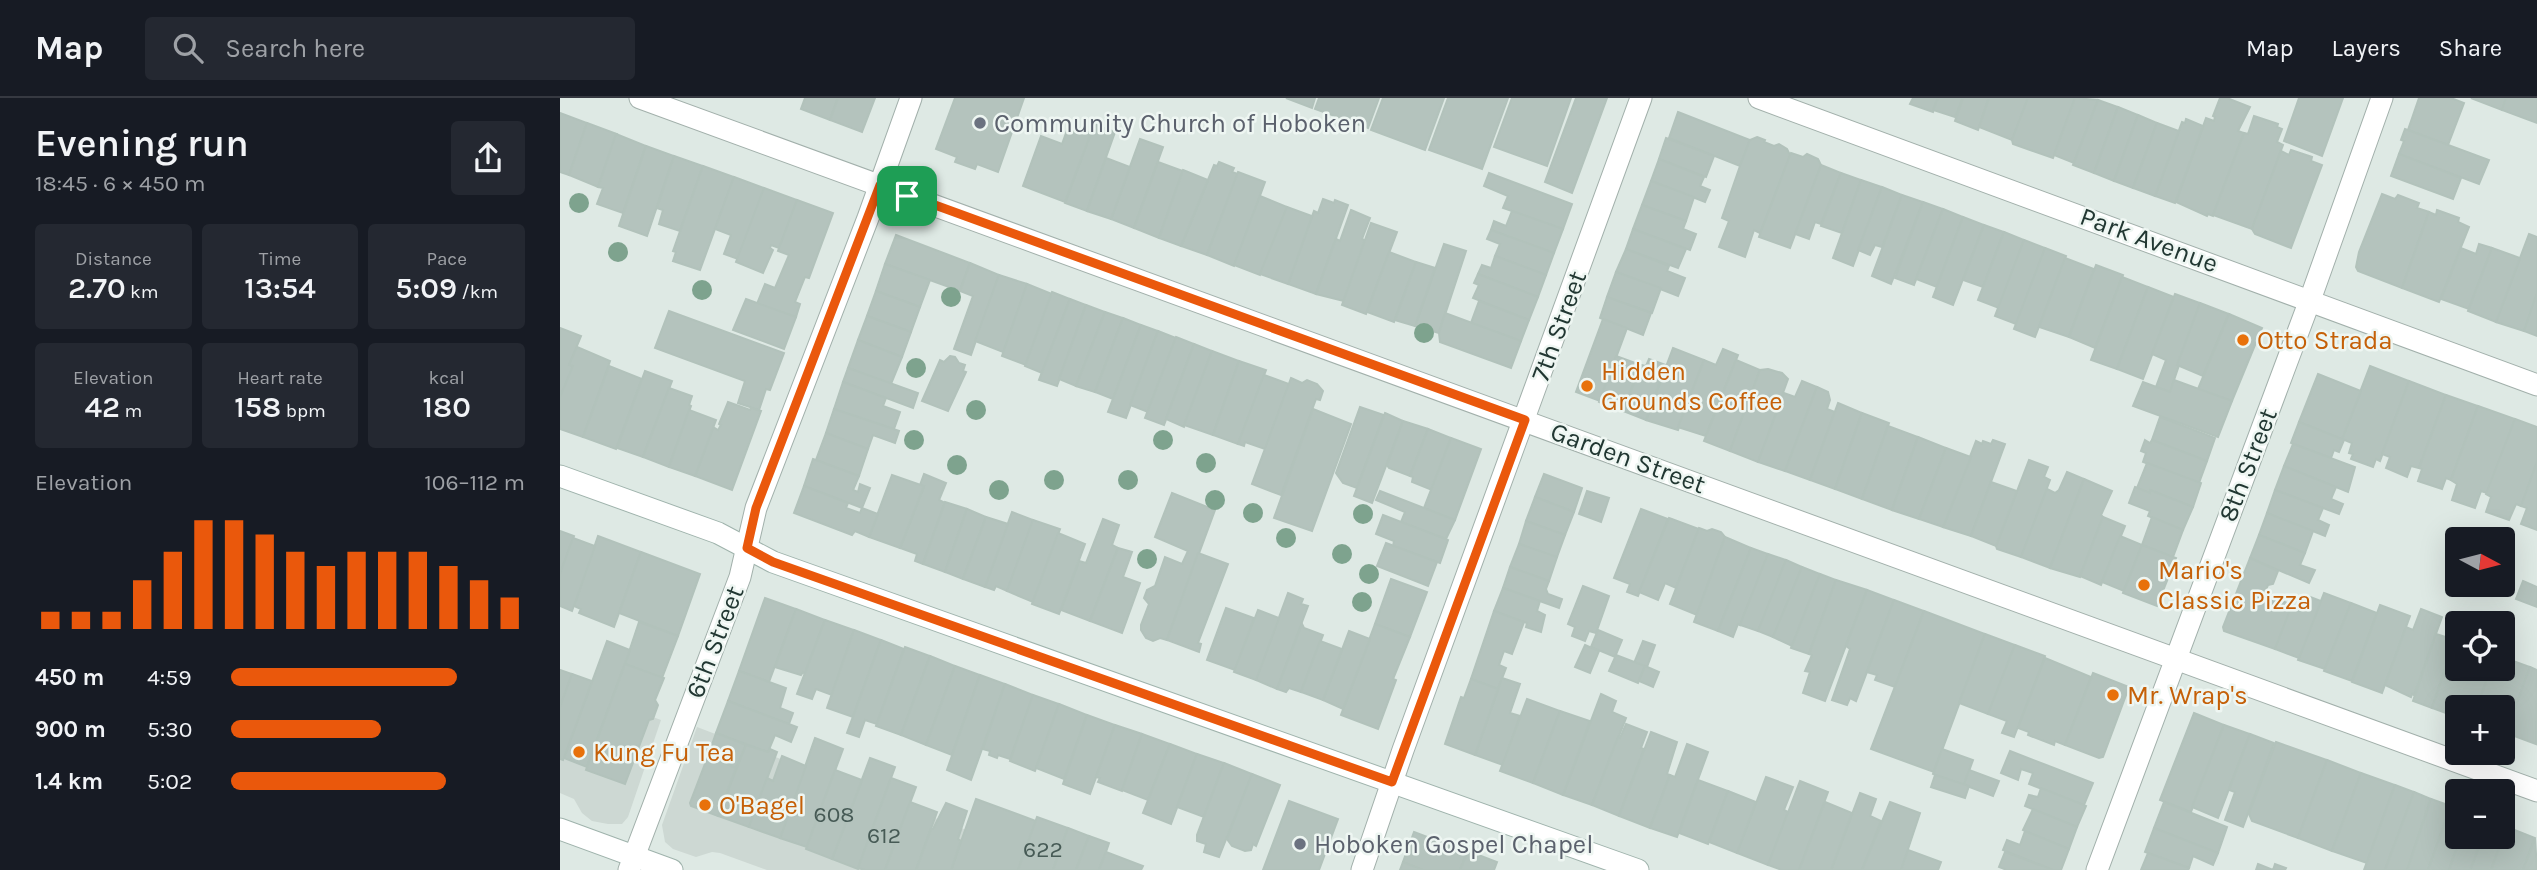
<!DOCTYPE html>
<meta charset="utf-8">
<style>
body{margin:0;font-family:Karla,sans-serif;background:#242831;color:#f1f3f6;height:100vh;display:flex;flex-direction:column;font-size:26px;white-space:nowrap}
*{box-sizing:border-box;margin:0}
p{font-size:23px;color:#9ea1a6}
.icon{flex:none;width:38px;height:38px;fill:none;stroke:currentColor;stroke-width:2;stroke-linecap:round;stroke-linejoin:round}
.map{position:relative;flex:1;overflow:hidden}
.details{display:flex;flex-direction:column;background:#171b24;width:560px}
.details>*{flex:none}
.needle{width:46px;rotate:97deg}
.fabs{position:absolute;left:1885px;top:429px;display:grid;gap:14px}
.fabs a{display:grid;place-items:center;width:70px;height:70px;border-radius:7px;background:#171b24;box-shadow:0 7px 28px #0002;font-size:35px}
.pin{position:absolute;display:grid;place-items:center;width:60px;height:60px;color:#fff;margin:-30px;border-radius:14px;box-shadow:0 4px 10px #0006}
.round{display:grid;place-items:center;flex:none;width:74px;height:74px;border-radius:7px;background:#242831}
.headline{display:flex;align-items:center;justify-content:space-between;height:119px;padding:0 35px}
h1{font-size:38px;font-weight:600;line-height:52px}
.figures{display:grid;grid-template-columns:repeat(3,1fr);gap:10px;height:119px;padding:7px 35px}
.figures div{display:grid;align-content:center;border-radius:7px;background:#242831;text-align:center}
.figures b{font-size:30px;font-weight:600}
.figures small{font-size:19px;font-weight:400}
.figures p{font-size:19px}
.chart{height:196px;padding:14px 35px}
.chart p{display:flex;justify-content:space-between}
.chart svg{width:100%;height:126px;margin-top:7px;stroke:#ea580c;stroke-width:6}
ul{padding:0 35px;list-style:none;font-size:23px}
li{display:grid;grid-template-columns:112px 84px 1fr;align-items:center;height:52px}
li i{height:18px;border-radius:9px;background:#ea580c}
header{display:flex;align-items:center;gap:42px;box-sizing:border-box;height:98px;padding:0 35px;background:#171b24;border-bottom:2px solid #363941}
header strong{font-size:33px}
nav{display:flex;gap:38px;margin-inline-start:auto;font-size:24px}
.search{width:490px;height:63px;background:#242831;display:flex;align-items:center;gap:18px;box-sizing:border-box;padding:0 24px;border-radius:7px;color:#9ea1a6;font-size:26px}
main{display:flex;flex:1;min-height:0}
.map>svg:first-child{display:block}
.built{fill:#cdd8d3}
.building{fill:#b4c3bd;stroke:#b2c2bb;stroke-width:2}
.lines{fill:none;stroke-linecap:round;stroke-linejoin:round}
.street-casing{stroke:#a2b0ab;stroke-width:23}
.secondary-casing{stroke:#9fb3ac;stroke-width:23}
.street{stroke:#fff;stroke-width:21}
.secondary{stroke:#fff;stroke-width:21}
.tree{fill:#7ea38e}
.route-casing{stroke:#fff;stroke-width:14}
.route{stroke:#ea580c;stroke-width:9}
.worship-dot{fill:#6b7280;stroke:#eef6f2;stroke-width:2.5}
.food-dot{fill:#e8710a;stroke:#eef6f2;stroke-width:2.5}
.labels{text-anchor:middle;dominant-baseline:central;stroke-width:5;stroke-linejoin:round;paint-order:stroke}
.number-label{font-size:23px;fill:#465a55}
.worship-label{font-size:26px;fill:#5b616d;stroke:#eef6f2;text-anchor:start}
.street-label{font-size:26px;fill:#213732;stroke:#eef6f2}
.food-label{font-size:26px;fill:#c56008;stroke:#eef6f2;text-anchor:start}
</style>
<header>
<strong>Map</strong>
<div class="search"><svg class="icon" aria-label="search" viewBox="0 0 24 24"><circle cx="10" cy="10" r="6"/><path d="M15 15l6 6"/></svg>Search here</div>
<nav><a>Map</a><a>Layers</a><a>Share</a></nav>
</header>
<main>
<section class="details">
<div class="headline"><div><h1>Evening run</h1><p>18:45 · 6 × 450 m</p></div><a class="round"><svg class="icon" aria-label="share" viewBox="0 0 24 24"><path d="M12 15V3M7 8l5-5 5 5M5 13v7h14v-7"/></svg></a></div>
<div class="figures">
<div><p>Distance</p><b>2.70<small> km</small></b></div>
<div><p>Time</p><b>13:54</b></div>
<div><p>Pace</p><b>5:09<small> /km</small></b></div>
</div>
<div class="figures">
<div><p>Elevation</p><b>42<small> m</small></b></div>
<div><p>Heart rate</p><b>158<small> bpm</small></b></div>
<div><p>kcal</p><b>180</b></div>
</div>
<div class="chart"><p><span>Elevation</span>106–112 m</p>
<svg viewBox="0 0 160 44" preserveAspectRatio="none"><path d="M5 44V38M15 44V38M25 44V38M35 44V27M45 44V17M55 44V6M65 44V6M75 44V11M85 44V17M95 44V22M105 44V17M115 44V17M125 44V17M135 44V22M145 44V27M155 44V33"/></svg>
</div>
<ul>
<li><b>450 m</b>4:59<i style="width:77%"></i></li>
<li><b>900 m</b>5:30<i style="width:51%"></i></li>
<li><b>1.4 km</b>5:02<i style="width:73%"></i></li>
</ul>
</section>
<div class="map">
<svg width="1977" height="772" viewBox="0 0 1977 772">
<rect width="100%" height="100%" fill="#dee9e4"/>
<!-- built -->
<g class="built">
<polygon points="0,585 101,622 68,719 62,726 48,726 32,723 22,715 14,701 0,695"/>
<polygon points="137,629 511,772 207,772 160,755 152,754 136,759 113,751 105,744 102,727"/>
</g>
<!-- building -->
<g class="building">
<polygon points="245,0 278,0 270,22 241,11"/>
<polygon points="278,0 315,0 302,34 270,22"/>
<polygon points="395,0 464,0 438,74 417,66 415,71 395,64 397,59 376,51"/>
<polygon points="726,0 755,0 752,10"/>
<polygon points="759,0 819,0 808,30 755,11"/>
<polygon points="823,0 884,0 865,52 811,32"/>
<polygon points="888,0 948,0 922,71 869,52"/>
<polygon points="952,0 1011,0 987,68 934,49"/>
<polygon points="1016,0 1047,0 1012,95 985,84"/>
<polygon points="1353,0 1378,0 1373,14 1350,6"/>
<polygon points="1378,0 1403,0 1395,19 1373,12"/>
<polygon points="1403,0 1429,0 1418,32 1395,23"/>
<polygon points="1429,0 1468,0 1452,42 1419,29"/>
<polygon points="1468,0 1515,0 1493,60 1453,46 1452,42"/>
<polygon points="1515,0 1538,2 1514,65 1494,57"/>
<polygon points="1660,0 1667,0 1690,9 1678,33 1684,35 1653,118 1648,116 1647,118 1616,104 1646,20 1654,23 1655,19 1653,18"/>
<polygon points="1739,0 1783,0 1762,58 1724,43"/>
<polygon points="1859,0 1891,0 1904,5 1888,47 1848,32"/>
<polygon points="1911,0 1946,0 1942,12"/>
<polygon points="1946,0 1977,0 1977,25 1942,12"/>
<polygon points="1538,2 1558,9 1534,75 1513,67"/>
<polygon points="1558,9 1578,17 1554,83 1534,75"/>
<polygon points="1118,14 1190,42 1180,68 1109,40"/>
<polygon points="0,15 27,25 9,77 0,74"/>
<polygon points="1578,17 1597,25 1573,90 1554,83"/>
<polygon points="1694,18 1718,26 1717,29 1722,31 1717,44 1723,47 1692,131 1653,117 1684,35 1688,36"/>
<polygon points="1626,21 1643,28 1615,105 1595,98 1622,24 1625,25"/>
<polygon points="27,25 57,36 38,89 9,77"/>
<polygon points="1597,25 1619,33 1595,98 1573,90"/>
<polygon points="534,26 555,34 527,113 505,105"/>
<polygon points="509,27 531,35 505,104 463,88 481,38 502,46"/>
<polygon points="1845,31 1929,62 1919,86 1839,56 1844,43 1841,42"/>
<polygon points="56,36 86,48 63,115 37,106 43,90 38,89"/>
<polygon points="1197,39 1205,42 1204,44 1214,48 1219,46 1227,51 1230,57 1200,135 1194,132 1185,159 1159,149 1169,123 1162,120 1180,68 1190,42"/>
<polygon points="1106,40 1154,58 1146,79 1099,61"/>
<polygon points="580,41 603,49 574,130 551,121"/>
<polygon points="86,48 114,58 87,138 59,128"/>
<polygon points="1731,52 1752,59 1751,63 1762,67 1731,150 1695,136 1692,131 1721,53 1729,57"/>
<polygon points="1231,55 1243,59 1247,56 1258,61 1261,67 1230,150 1199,139"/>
<polygon points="1839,56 1901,80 1893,101 1831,78"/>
<polygon points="114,58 143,68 120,133 99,126 103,112 97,110"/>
<polygon points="546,60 570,69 551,121 527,113"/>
<polygon points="1099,61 1144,79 1140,88 1150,92 1145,104 1091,83"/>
<polygon points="598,64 623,73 599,140 574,130"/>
<polygon points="659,64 674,70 672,74 678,76 647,157 621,148 654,67 657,68"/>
<polygon points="1261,67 1281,75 1261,126 1255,124 1249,141 1235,136"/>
<polygon points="143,68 174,79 140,172 113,163 116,154 113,153"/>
<polygon points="623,72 648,82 621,148 599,140"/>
<polygon points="678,74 705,84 674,168 647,157"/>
<polygon points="929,75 1012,106 1003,131 943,110 948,98 924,88"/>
<polygon points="1281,75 1301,82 1282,135 1261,128"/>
<polygon points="174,79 204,90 178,161 164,156 171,137 155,131"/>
<polygon points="1301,82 1322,89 1293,168 1273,160"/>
<polygon points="1091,83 1134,99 1126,123 1082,107"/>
<polygon points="1322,89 1342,97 1322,149 1315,147 1310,157 1298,152"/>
<polygon points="204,90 237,102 219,150 211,147 210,150 213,152 203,175 176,164"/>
<polygon points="1822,96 1835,101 1838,97 1859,105 1857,110 1869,114 1842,190 1798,173 1796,169 1799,154"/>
<polygon points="1342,97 1363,104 1331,186 1312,178"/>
<polygon points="700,98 727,109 700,177 674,167"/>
<polygon points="763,101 774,105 775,102 788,107 756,196 728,186 754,113 758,115"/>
<polygon points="237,102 273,115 249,180 245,179 235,204 240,206 236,219 197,206 205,186 215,190 229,157 218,153"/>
<polygon points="1363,104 1383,111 1354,187 1335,180"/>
<polygon points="1082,107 1126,123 1123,131 1136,136 1130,152 1073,131"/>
<polygon points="727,109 752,118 728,186 700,176"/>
<polygon points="1383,111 1403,119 1377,189 1356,181"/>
<polygon points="791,112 810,120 802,141 806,143 784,203 756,196 776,141 780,143"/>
<polygon points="1877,112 1899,120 1898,124 1909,129 1879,204 1842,190 1869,114 1876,117"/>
<polygon points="952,113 1003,131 994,155 931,132 934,123 946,128"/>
<polygon points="1403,119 1424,127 1393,207 1373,199"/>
<polygon points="811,125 837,134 806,216 782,207"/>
<polygon points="1424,127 1444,134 1423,189 1403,182"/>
<polygon points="1073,131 1126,151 1118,170 1066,151"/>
<polygon points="931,132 994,155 986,177 935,158 940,146 927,141"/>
<polygon points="1444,134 1464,142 1439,210 1418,202"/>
<polygon points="1969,136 1977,139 1977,195 1964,233 1936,224"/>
<polygon points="336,137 410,165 400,193 325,166"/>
<polygon points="1464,142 1485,150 1456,226 1435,218"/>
<polygon points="884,146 906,153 879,235 855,228"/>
<polygon points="1919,146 1932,150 1909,211 1881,201 1901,150 1916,156"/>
<polygon points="1485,150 1506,158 1475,239 1454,231"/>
<polygon points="1932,150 1960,160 1936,224 1908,213"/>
<polygon points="1066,151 1109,168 1107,173 1125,180 1118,198 1056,174"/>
<polygon points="829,154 856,164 834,224 807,214"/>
<polygon points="935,158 986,177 978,199 918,176 922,167 931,170"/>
<polygon points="1505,160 1534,171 1509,239 1479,229"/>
<polygon points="856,164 875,170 855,228 835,222"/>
<polygon points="410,165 439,177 411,257 394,251 413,198 400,193"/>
<polygon points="325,166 370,182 360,209 316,193"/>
<polygon points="1536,167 1563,177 1535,250 1509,239"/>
<polygon points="1056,174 1101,190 1092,215 1047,199"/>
<polygon points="918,176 978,199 969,222 913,200 919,187 914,185"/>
<polygon points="439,177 467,186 443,254 415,243"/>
<polygon points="1562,179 1588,189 1557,271 1531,262"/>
<polygon points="467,186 492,196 466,267 442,258"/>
<polygon points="1588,189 1614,199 1583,281 1557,271"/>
<polygon points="316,193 360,209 351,234 307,218"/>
<polygon points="492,194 510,201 482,275 465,268"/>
<polygon points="1977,195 1977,238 1964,233"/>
<polygon points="1615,196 1640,205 1610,294 1596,289 1606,262 1592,256"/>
<polygon points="1047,199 1091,215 1083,237 1040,220"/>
<polygon points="186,201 236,219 224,251 173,232"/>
<polygon points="510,201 526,207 497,288 479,282"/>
<polygon points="919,203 969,222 961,243 911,225"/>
<polygon points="1640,205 1669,216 1643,278 1617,267"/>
<polygon points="526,207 545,214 516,288 499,281"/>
<polygon points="109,213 224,255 210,292 206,291 199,312 178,305 185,283 95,250"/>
<polygon points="545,214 563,220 535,294 516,288"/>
<polygon points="885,215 961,243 951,270 880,244 879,235"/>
<polygon points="1669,216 1702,230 1672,303 1638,291"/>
<polygon points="307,218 351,234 342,259 298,242"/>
<polygon points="563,220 581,227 553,301 535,294"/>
<polygon points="1043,221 1067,230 1040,303 1016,294"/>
<polygon points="581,227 598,233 566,320 548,314"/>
<polygon points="0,230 21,238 9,267 13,268 0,299"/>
<polygon points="598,233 616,240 588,314 570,307"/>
<polygon points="616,239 634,246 604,327 585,320"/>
<polygon points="298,242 342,259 331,286 288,270"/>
<polygon points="634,246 652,253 624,329 606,321"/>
<polygon points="17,249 50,263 23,339 0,331 0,299 13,268 9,267"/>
<polygon points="1113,250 1144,262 1118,332 1086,322"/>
<polygon points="1163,251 1178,257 1146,338 1118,329 1144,262 1156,267"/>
<polygon points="652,253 679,263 653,337 624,327"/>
<polygon points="390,258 395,259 399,265 405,267 403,273 406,274 388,313 362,303 380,262 384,264"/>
<polygon points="1056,258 1081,267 1063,313 1039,304"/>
<polygon points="1089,261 1106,267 1086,322 1063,313 1081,267 1086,268"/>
<polygon points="1176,262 1200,272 1170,353 1144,343"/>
<polygon points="679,263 706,272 678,346 653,337"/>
<polygon points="49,268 82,281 56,351 23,339"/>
<polygon points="1810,268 1849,283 1820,363 1816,361 1813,369 1791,361 1793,356 1789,355 1792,345 1782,341"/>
<polygon points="288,270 358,295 353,310 283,284"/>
<polygon points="1208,271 1222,275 1228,281 1198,364 1170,353 1200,272"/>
<polygon points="85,273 112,283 83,359 57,350"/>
<polygon points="1758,276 1801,293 1782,341 1739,324"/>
<polygon points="704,277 729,286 705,351 685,344 684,348 678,346"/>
<polygon points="731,280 742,285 747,282 757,286 763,293 760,302 756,301 721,397 692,386"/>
<polygon points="1614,282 1672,303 1658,339 1573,308 1583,284 1610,294"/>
<polygon points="1242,283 1257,289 1225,373 1198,364 1224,295 1235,299"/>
<polygon points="1849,283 1886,297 1859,370 1851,368 1847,379 1826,370 1830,359 1822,356"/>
<polygon points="283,284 326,300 323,308 340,314 334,331 274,311"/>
<polygon points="1257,289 1268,294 1270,302 1267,311 1275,314 1250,382 1225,373"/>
<polygon points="109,290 132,298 129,307 131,308 109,369 83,359"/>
<polygon points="1886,297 1918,308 1891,382 1886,380 1882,391 1858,383 1862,371 1859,370"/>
<polygon points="168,304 190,312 191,310 201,313 172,392 135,378 153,329 158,332 161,327 159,326"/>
<polygon points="1278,305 1302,315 1275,391 1250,382"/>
<polygon points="1918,308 1955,321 1927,395 1921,393 1915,410 1892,402 1897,386 1891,382"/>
<polygon points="800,309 824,317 797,390 783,385 776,375"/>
<polygon points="274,311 339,333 335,345 313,337 308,351 266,335"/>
<polygon points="753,311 791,326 752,433 714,420"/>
<polygon points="129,312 156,322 135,378 109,369"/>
<polygon points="825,315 843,323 812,405 794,398"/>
<polygon points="1302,315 1329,325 1302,401 1275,391"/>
<polygon points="1600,319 1655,340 1647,363 1592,342"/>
<polygon points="1955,321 1977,329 1977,364 1961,408 1956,406 1949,422 1926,414 1931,399 1926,396"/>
<polygon points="843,323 868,331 850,378 829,370 827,367"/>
<polygon points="1739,324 1784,342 1779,354 1774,352 1771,360 1731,345"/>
<polygon points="1328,328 1358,339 1332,412 1302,401"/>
<polygon points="868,331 891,340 872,392 852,384 853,379 850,378"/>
<polygon points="266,335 308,351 299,378 256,362"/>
<polygon points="1358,339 1386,350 1359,421 1332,412"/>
<polygon points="891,340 921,351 895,422 864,410"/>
<polygon points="1433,342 1445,346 1411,438 1383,429 1416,343 1422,346 1423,343 1431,346"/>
<polygon points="1585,342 1590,345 1592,342 1647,363 1639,385 1583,364 1586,355 1581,353"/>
<polygon points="1733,346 1795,369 1788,394 1724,368"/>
<polygon points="1386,350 1411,359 1383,429 1359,421"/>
<polygon points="253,361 299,378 293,392 298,394 300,386 310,390 302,410 244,388"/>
<polygon points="1469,362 1488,369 1484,379 1490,382 1461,459 1437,451 1436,448"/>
<polygon points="1977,364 1977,432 1961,426 1967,410 1961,408"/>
<polygon points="1587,365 1641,385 1633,409 1590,392 1590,395 1577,390"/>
<polygon points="1724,368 1776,389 1771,401 1783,406 1779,416 1715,392"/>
<polygon points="1507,374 1524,381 1490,470 1461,459 1487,391 1495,395 1499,392"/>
<polygon points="364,376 386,385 379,402 385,405 363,466 355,463 357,456 340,450 364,388 360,387"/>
<polygon points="984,376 1022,390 1014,414 975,399"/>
<polygon points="332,377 364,388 340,450 309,439"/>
<polygon points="1524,381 1552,393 1541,417 1543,419 1520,479 1490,470"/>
<polygon points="1431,384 1457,393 1436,448 1411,438"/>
<polygon points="244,388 288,405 286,410 300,415 302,410 318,416 309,439 295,433 292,437 234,415"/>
<polygon points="1575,389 1590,395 1590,392 1633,409 1623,432 1588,418 1590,413 1569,405"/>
<polygon points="1715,392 1763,410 1758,422 1769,427 1765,438 1707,415"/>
<polygon points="820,393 895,422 886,441 841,424 845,414 816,402"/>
<polygon points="1027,393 1049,400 1041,424 1019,416"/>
<polygon points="612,395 655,412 607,542 600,540 593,543 586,540 581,532 581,527 589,506 584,500 587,492 595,488 605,459 622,466 628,453 595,439"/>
<polygon points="975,399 1014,414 1005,437 966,423"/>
<polygon points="385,404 407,411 385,474 363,466"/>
<polygon points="407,411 426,419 403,481 385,474"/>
<polygon points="1081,411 1108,421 1078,498 1067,494 1070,486 1054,480"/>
<polygon points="452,414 473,422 447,493 436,488 434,492 425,489"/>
<polygon points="1707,415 1753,433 1745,455 1699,437"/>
<polygon points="823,417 888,442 880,465 833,448 834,443 816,436"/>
<polygon points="426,419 448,426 425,489 403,481"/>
<polygon points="1543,419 1565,428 1541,487 1520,478"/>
<polygon points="1592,419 1623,432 1613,459 1582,447"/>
<polygon points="1109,420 1139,431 1116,490 1105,485 1098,502 1079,494"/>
<polygon points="543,421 559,427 552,447 558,450 530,523 501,512 519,463 526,465"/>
<polygon points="473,422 500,431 473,504 447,493"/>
<polygon points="966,423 1005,437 997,459 959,446"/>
<polygon points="1139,430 1147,433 1152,431 1161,434 1165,439 1137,517 1110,506"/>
<polygon points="0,433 14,438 0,476"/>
<polygon points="498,435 525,446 499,516 472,506"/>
<polygon points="1699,437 1745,455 1740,467 1755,472 1749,485 1690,460"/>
<polygon points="38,438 81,454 54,529 19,515 21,511 14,508"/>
<polygon points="1560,438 1582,447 1564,493 1542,484"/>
<polygon points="1165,439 1191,450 1158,533 1134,524"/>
<polygon points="13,440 35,448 12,513 0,508 0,476"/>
<polygon points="826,445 877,464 868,488 817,468"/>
<polygon points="959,446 997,459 989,483 950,469"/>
<polygon points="1582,447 1616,460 1597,508 1563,495"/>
<polygon points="558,450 572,454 563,479 580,485 562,535 530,523"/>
<polygon points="1191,450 1208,456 1180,527 1178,526 1173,539 1158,533"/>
<polygon points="81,454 140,476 118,538 59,515"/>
<polygon points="638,455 668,466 638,545 641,546 639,554 607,542"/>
<polygon points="1208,456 1226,462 1198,533 1180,527"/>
<polygon points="1690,460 1718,473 1713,486 1708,487 1704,496 1732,507 1715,551 1664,533 1663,529"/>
<polygon points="1226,462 1242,469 1213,539 1198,533"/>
<polygon points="950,469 989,483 986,491 988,496 1002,501 999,510 943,490"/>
<polygon points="1242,469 1260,476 1232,548 1213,539"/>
<polygon points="1260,476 1276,482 1249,556 1231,550"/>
<polygon points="831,481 867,494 850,539 815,526"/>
<polygon points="1276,482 1307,492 1265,603 1243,595 1250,574 1245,573 1252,557 1249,556"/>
<polygon points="1963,483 1977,489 1977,509 1956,501"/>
<polygon points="1023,488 1049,498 1036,535 1029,533 1025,543 1012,538 1015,529 1008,526"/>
<polygon points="943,490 980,503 977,513 985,517 981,534 966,529 967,525 934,513"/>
<polygon points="1307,492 1334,502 1296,603 1290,600 1287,607 1272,602 1290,551 1286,548"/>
<polygon points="728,495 743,501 741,506 748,508 717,591 696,582"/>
<polygon points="1764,495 1791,505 1765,571 1738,562"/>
<polygon points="1745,497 1761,503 1739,560 1715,551 1732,507 1740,510"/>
<polygon points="205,500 236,511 209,584 179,573"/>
<polygon points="1334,502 1364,513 1335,589 1315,582 1317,577 1307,574"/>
<polygon points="1791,505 1817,515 1792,583 1764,573"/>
<polygon points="1820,507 1850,518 1822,595 1792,584"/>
<polygon points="666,510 694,520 675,572 647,562"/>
<polygon points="236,511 265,522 245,576 243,574 241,577 215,569"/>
<polygon points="1861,511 1882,519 1854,597 1852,596 1851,599 1825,587 1846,529 1853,532"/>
<polygon points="698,512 719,520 696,582 674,574"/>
<polygon points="934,513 964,524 952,556 944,553 939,567 946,570 938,591 911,581"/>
<polygon points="1364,513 1425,536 1374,674 1311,651"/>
<polygon points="265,522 294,532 272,597 256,591 252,601 237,596"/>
<polygon points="79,524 118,538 102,580 65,566"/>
<polygon points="742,526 744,530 763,537 741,594 729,590 726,594 717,591"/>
<polygon points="815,526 850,539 833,581 836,582 818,631 781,617"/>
<polygon points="294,532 321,542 293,619 267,610"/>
<polygon points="1038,532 1062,542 1055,559 1031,549"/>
<polygon points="789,533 810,541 783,611 763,602"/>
<polygon points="1425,536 1455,547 1428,616 1399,605"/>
<polygon points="1876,536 1895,542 1872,610 1853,603"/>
<polygon points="321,542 344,551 317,626 305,622 299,639 287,635"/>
<polygon points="1895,542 1897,570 1931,570 1917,609 1897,609 1897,619 1872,610"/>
<polygon points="47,543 70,552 27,669 4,660"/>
<polygon points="760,543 782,551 763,602 741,594"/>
<polygon points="1083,543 1095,547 1087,569 1074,565"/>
<polygon points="1025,547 1039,553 1030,575 1015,569"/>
<polygon points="1455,547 1485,558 1454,639 1442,635 1447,623 1428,616"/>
<polygon points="345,549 370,558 341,637 316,628"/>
<polygon points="1056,557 1085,568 1078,585 1049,573"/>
<polygon points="370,558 395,568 366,647 341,637"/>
<polygon points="1942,559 1970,569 1946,637 1942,636 1942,609 1917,609 1931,570 1942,570"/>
<polygon points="1485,560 1531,579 1505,647 1495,643 1494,647 1468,637 1469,634 1458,630"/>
<polygon points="65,566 104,580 95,602 98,607 93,621 89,622 65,686 26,672"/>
<polygon points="395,568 420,577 392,657 366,647"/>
<polygon points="1085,568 1099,574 1093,589 1079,583"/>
<polygon points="1970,569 1977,572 1976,646 1946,635"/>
<polygon points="0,572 12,576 0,609"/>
<polygon points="179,573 226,590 220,610 233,615 229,626 168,603"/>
<polygon points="1533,575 1569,589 1543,659 1539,660 1505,647"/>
<polygon points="12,576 32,583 3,662 0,661 0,609"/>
<polygon points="420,577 445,586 411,682 387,672"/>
<polygon points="942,580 960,586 950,615 960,618 943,667 915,657"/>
<polygon points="911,581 938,591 915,657 885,646 901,599 904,600"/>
<polygon points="445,586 473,597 450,661 438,657 437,660 429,657 430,653 423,651"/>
<polygon points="1041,596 1056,603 1052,614 1066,620 1032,707 1003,697"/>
<polygon points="473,597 499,606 475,673 450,663"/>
<polygon points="967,601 1000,613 973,685 940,673"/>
<polygon points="168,603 237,629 231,644 215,637 208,654 156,635"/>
<polygon points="499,606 527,617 504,681 476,670"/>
<polygon points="1000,613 1030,623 1003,697 973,685"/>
<polygon points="1634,615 1664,627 1631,714 1600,702"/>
<polygon points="527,617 555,627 530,696 503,686"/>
<polygon points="1066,626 1087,634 1081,650 1084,651 1059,718 1032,707 1058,639 1060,640"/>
<polygon points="555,627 582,636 562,693 538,684 540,680 536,679"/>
<polygon points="1664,627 1690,636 1658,720 1632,709"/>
<polygon points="1091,634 1117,644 1107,676 1110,677 1090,730 1059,718"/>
<polygon points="156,635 186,647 176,670 148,658"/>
<polygon points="582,636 610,646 588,702 562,692"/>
<polygon points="1690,636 1714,645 1683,729 1665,722 1675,694 1669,692"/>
<polygon points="255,640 283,651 247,749 220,740"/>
<polygon points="1716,644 1767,662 1738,740 1692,723 1689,716"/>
<polygon points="610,646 637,656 611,726 583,715"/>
<polygon points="1127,646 1148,654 1117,739 1090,730 1110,677 1115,679"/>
<polygon points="186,647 208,654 210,651 217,654 189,729 158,718"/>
<polygon points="1382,651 1413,662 1404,687 1373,676"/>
<polygon points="1450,653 1533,685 1524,707 1469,686 1473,675 1461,671 1458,682 1441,675"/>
<polygon points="637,656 664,665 644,719 617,709"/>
<polygon points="148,658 176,670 158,718 131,708 130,705"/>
<polygon points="222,658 246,668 220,740 189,729 207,680 213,683"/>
<polygon points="310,660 335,669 298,771 272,761"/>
<polygon points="1767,662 1801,675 1772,753 1738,740"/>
<polygon points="664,665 692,676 659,759 644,754 646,746 637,743 637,737"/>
<polygon points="275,672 302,682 272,761 246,751"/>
<polygon points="1409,672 1439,683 1433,698 1404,687"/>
<polygon points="1801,675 1835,687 1807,765 1772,753"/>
<polygon points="692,676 720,687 696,748 693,746 691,752 685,753 672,748 667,741"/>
<polygon points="1375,677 1409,688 1405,700 1371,689"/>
<polygon points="1206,679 1233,689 1224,712 1228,714 1208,767 1177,755"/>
<polygon points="331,680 356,689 325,772 305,772 298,770"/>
<polygon points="1138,682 1168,693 1148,746 1119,735"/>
<polygon points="1240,683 1268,694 1239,772 1222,772 1208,767"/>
<polygon points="1835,687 1854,694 1825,772 1804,772"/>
<polygon points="1481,690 1526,708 1517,729 1465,708 1469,697 1478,699"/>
<polygon points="1168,693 1196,704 1177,755 1149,744"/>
<polygon points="1854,694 1871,701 1847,772 1825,772"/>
<polygon points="1300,695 1316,701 1310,718 1321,723 1302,772 1271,772"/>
<polygon points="416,701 476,723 458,772 391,772"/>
<polygon points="1871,701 1891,708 1868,772 1847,772"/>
<polygon points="729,703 778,721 759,772 703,772"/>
<polygon points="350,704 377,714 356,772 325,772"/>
<polygon points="1265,704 1292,715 1271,772 1239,772"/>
<polygon points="1330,704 1360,715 1341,772 1302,772"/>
<polygon points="1604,704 1667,729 1658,755 1594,730"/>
<polygon points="386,705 407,713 398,741 401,743 391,772 356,772 371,731 373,731"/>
<polygon points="1891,708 1897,710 1897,738 1901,738 1889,772 1868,772"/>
<polygon points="1473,711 1517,729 1509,751 1463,732"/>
<polygon points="477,719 508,730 493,772 458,772"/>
<polygon points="1942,727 1947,729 1931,772 1910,772 1923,738 1942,738"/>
<polygon points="1947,729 1975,740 1963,772 1931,772"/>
<polygon points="508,730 529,738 516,772 493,772"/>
<polygon points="1594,730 1658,755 1653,767 1633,758 1629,770 1585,754"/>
<polygon points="1465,733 1509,751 1501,772 1493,772 1443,752 1447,742 1460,747"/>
<polygon points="854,734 907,754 900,772 863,772 843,764"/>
<polygon points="529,738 549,745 546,754 539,772 516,772"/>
<polygon points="1901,738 1923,738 1910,772 1889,772"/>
<polygon points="1975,740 1977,772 1963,772"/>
<polygon points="1348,752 1381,764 1378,772 1341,772"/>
<polygon points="908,753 937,764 934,772 900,772"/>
<polygon points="546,754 583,768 581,772 539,772"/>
<polygon points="1445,754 1493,772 1447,772 1439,769"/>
<polygon points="1588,755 1629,770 1628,772 1581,772"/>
<polygon points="843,764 863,772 840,772"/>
<polygon points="1698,766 1713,772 1715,766 1726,770 1725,772 1696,772"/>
</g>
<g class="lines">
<!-- street casing -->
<g class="street-casing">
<g id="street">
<polyline points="80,0 1977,693"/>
<polyline points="1199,0 1977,287"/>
<polyline points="69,772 180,479 196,410 308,120 351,0"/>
<polyline points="802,772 843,652 1081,0"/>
<polyline points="1537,772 1750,202 1822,0"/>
</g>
</g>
<!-- secondary casing -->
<g class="secondary-casing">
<g id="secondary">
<polyline points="0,378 158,435 213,464 1078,772"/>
<polyline points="0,731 112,772"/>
</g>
</g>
<!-- street -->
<use href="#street" class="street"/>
<!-- secondary -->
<use href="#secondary" class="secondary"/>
</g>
<!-- trees -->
<g class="tree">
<circle cx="19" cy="105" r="10"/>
<circle cx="58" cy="154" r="10"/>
<circle cx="142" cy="192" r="10"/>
<circle cx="391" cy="199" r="10"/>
<circle cx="864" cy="235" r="10"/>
<circle cx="356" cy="270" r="10"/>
<circle cx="416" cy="312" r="10"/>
<circle cx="354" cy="342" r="10"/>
<circle cx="603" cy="342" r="10"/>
<circle cx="646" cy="365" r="10"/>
<circle cx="397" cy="367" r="10"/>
<circle cx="494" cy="382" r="10"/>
<circle cx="568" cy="382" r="10"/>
<circle cx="439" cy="392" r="10"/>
<circle cx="655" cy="402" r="10"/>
<circle cx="693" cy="415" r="10"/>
<circle cx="803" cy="416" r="10"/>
<circle cx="726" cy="440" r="10"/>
<circle cx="782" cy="456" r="10"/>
<circle cx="587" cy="461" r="10"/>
<circle cx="809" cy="476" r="10"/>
<circle cx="802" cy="504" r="10"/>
</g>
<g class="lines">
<!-- route casing -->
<g class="route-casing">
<polygon id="route" points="320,87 965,322 832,684 213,464 187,450 196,410"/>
</g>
<!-- route -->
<use href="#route" class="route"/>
</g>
<!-- markers -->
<g class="worship-dot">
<circle cx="420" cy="25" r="7"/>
<circle cx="740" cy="746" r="7"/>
</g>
<g class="food-dot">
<circle cx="1683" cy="242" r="7"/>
<circle cx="1027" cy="288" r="7"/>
<circle cx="1584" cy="487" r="7"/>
<circle cx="1553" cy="597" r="7"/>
<circle cx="19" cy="654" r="7"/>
<circle cx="145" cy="707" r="7"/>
</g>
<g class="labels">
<!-- number labels -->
<g class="number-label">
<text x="274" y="716">608</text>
<text x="324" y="737">612</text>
<text x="483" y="751">622</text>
</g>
<!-- worship labels -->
<g class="worship-label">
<text x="434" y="25">Community Church of Hoboken</text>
<text x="754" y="746">Hoboken Gospel Chapel</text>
</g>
<!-- street labels -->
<g class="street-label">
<text transform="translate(1589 142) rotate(20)">Park Avenue</text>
<text transform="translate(999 228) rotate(-70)">7th Street</text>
<text transform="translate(1068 360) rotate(20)">Garden Street</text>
<text transform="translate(1688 367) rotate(-69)">8th Street</text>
<text transform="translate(155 544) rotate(-69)">6th Street</text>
</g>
<!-- food labels -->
<g class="food-label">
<text x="1697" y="242">Otto Strada</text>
<text x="1041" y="273">Hidden<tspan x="1041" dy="30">Grounds Coffee</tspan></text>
<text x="1598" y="472">Mario's<tspan x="1598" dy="30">Classic Pizza</tspan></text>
<text x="1567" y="597">Mr. Wrap's</text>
<text x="33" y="654">Kung Fu Tea</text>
<text x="159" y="707">O'Bagel</text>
</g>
</g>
</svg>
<div class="fabs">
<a><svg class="needle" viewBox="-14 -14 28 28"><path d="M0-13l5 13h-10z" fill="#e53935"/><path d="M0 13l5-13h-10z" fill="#9ea1a6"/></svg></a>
<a><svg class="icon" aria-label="locate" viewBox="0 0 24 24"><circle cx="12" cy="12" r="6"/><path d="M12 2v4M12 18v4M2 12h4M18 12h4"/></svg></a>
<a>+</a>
<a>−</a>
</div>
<div class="pin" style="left:347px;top:98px;background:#1e9e55"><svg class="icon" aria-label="arrive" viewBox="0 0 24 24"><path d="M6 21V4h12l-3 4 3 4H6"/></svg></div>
</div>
</main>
